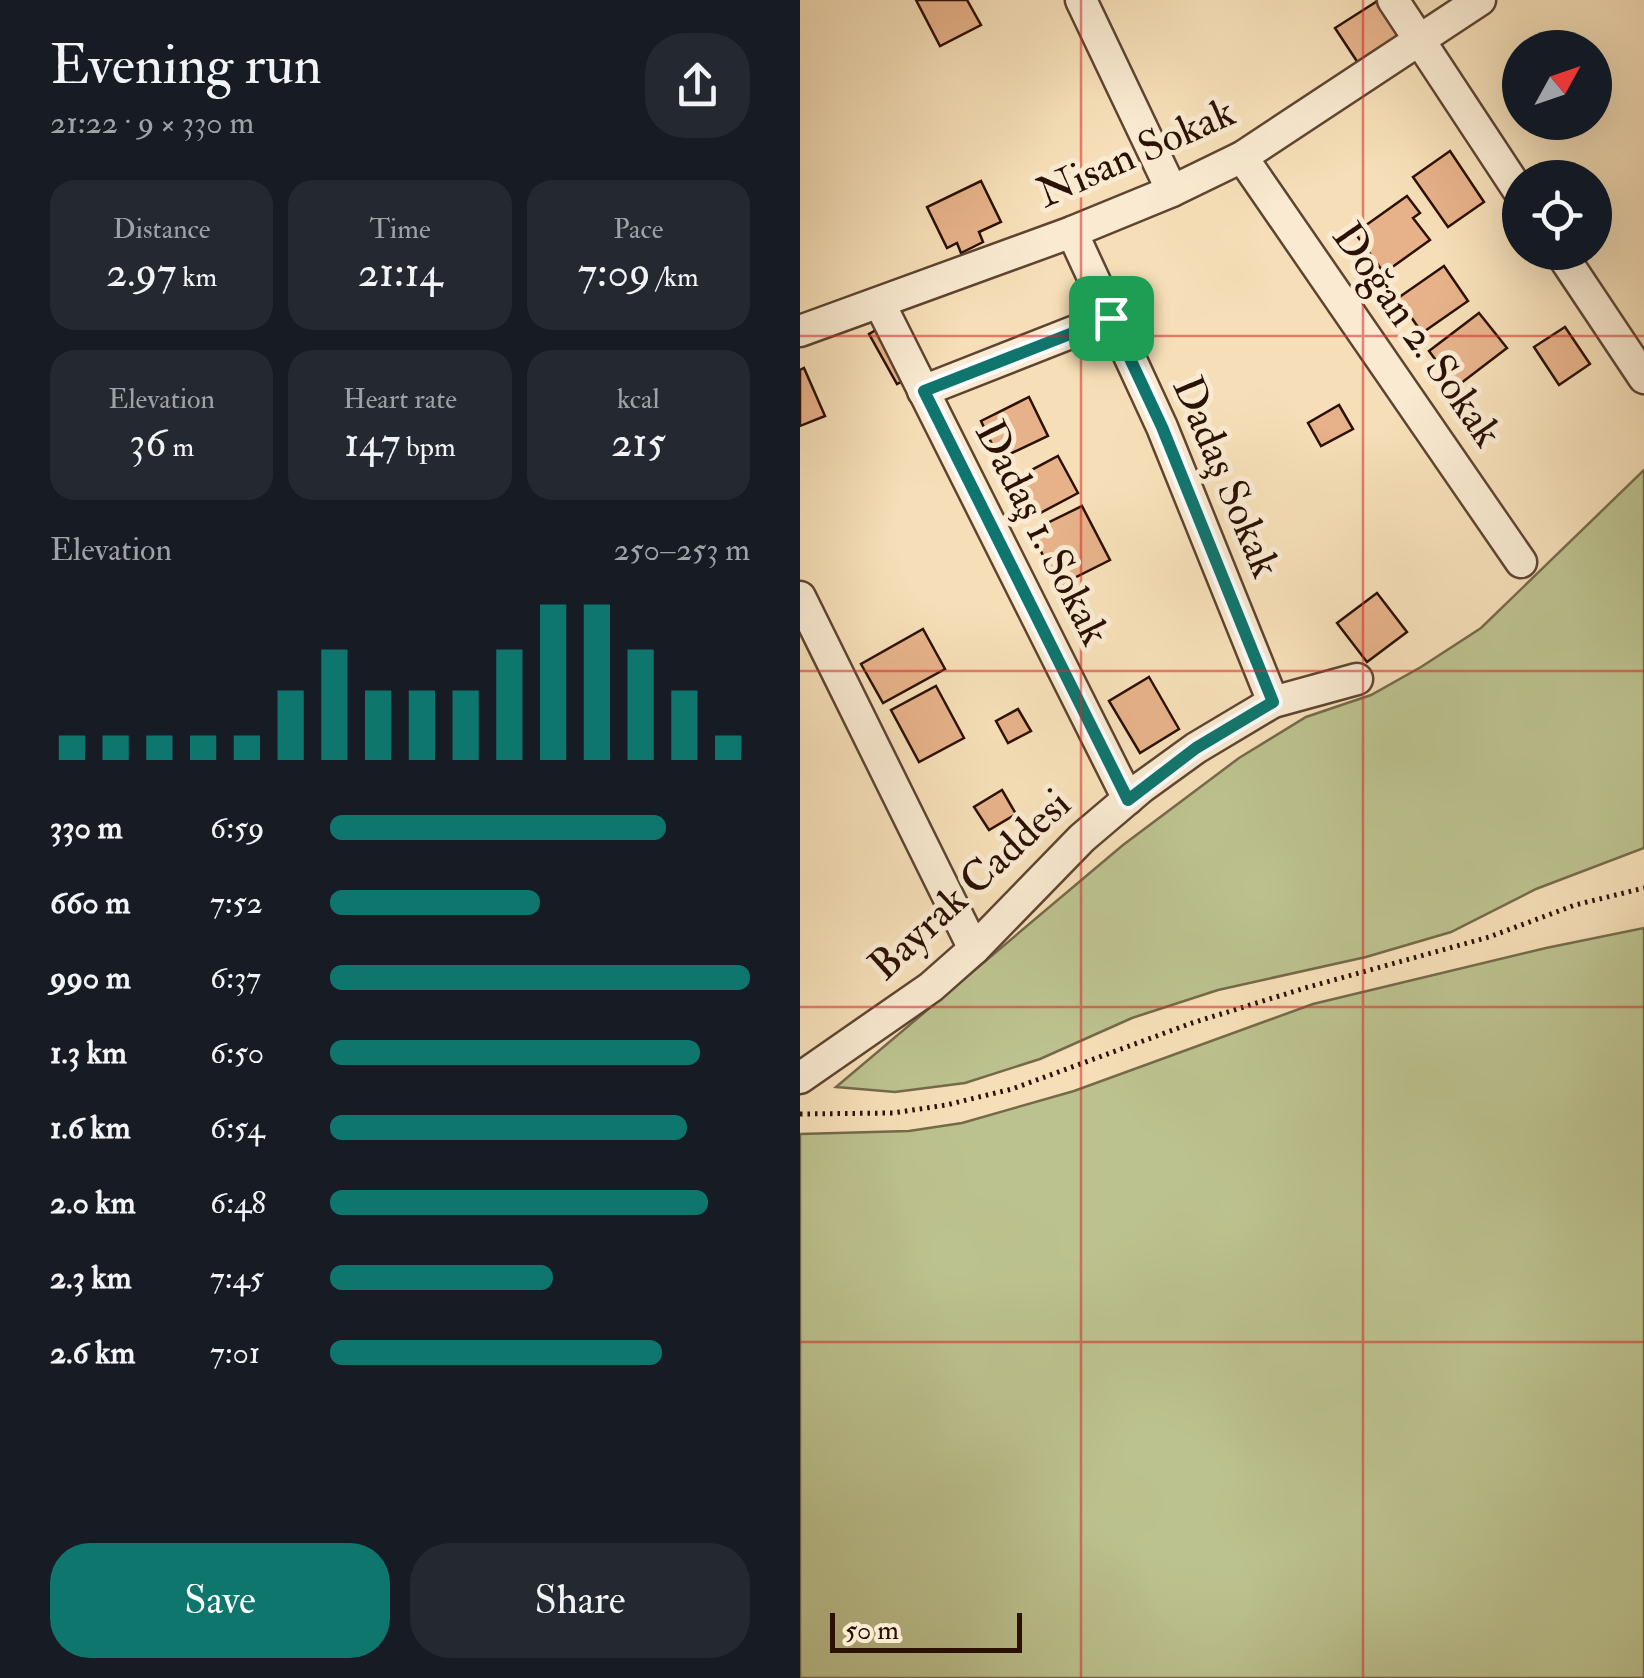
<!DOCTYPE html>
<meta charset="utf-8">
<style>
body{margin:0;font-family:"IM FELL Double Pica",serif;background:#242831;color:#f1f3f6;height:100vh;display:flex;flex-direction:column;font-size:38px;white-space:nowrap}
*{box-sizing:border-box;margin:0}
p{font-size:32px;color:#9ea1a6}
.icon{flex:none;width:55px;height:55px;fill:none;stroke:currentColor;stroke-width:2;stroke-linecap:round;stroke-linejoin:round}
.map{position:relative;flex:1;overflow:hidden}
.drawer{display:flex;flex-direction:column;background:#171b24;width:800px}
.drawer>*{flex:none}
.needle{width:65px;rotate:50deg}
.tools{position:absolute;left:702px;top:30px;display:grid;gap:20px}
.tools a{display:grid;place-items:center;width:110px;height:110px;border-radius:50%;background:#171b24;box-shadow:0 10px 40px #0002;font-size:50px}
.scale{position:absolute;left:30px;bottom:25px;width:192px;box-sizing:border-box;padding-left:10px;border:5px solid #2b1104;border-top:0;font-size:28px;line-height:35px;white-space:nowrap;color:#2b1104;-webkit-text-stroke:8px #f9ead1;paint-order:stroke}
.pin{position:absolute;display:grid;place-items:center;width:85px;height:85px;color:#fff;margin:-42px;border-radius:20px;box-shadow:0 5px 15px #0006}
.round{display:grid;place-items:center;flex:none;width:105px;height:105px;border-radius:40px;background:#242831}
.summary{display:flex;align-items:center;justify-content:space-between;height:170px;padding:0 50px}
h1{font-size:55px;font-weight:600;line-height:75px}
.metrics{display:grid;grid-template-columns:repeat(3,1fr);gap:15px;height:170px;padding:10px 50px}
.metrics div{display:grid;align-content:center;border-radius:25px;background:#242831;text-align:center}
.metrics b{font-size:42px;font-weight:600}
.metrics small{font-size:28px;font-weight:400}
.metrics p{font-size:28px}
.chart{height:280px;padding:20px 50px}
.chart p{display:flex;justify-content:space-between}
.chart svg{width:100%;height:180px;margin-top:10px;stroke:#0f766e;stroke-width:6}
.action{display:flex;gap:20px;margin-top:auto;padding:20px 50px}
.action a{flex:1;height:115px;border-radius:40px;background:#0f766e;color:#fff;font-size:40px;font-weight:600;line-height:115px;text-align:center}
.action a+a{background:#242831;color:#f1f3f6}
ul{padding:0 50px;list-style:none;font-size:32px}
li{display:grid;grid-template-columns:160px 120px 1fr;align-items:center;height:75px}
li i{height:25px;border-radius:12px;background:#0f766e}
main{display:flex;flex:1;min-height:0}
.map>svg:first-child{display:block}
.green{fill:#bcc28f;stroke:#746a4a;stroke-width:2.5}
.building{fill:#e7b28a;stroke:#2b1104;stroke-width:2.5}
.lines{fill:none;stroke-linecap:round;stroke-linejoin:round}
.minor-casing{stroke:#5e4431;stroke-width:35}
.path{stroke:#2b1104;stroke-width:5;stroke-dasharray:2.5 5;stroke-linecap:butt}
.minor{stroke:#f9ead1;stroke-width:30}
.route-casing{stroke:#fff;stroke-width:20}
.route{stroke:#0f766e;stroke-width:12}
.grid{fill:none;stroke:#d62828;stroke-width:2.5;stroke-opacity:0.55}
.labels{text-anchor:middle;dominant-baseline:central;stroke-width:10;stroke-linejoin:round;paint-order:stroke}
.street-label{font-size:42px;fill:#2b1104;stroke:#f9ead1}
</style>
<main>
<section class="drawer">
<div class="summary"><div><h1>Evening run</h1><p>21:22 · 9 × 330 m</p></div><a class="round"><svg class="icon" aria-label="share" viewBox="0 0 24 24"><path d="M12 15V3M7 8l5-5 5 5M5 13v7h14v-7"/></svg></a></div>
<div class="metrics">
<div><p>Distance</p><b>2.97<small> km</small></b></div>
<div><p>Time</p><b>21:14</b></div>
<div><p>Pace</p><b>7:09<small> /km</small></b></div>
</div>
<div class="metrics">
<div><p>Elevation</p><b>36<small> m</small></b></div>
<div><p>Heart rate</p><b>147<small> bpm</small></b></div>
<div><p>kcal</p><b>215</b></div>
</div>
<div class="chart"><p><span>Elevation</span>250–253 m</p>
<svg viewBox="0 0 160 44" preserveAspectRatio="none"><path d="M5 44V38M15 44V38M25 44V38M35 44V38M45 44V38M55 44V27M65 44V17M75 44V27M85 44V27M95 44V27M105 44V17M115 44V6M125 44V6M135 44V17M145 44V27M155 44V38"/></svg>
</div>
<ul>
<li><b>330 m</b>6:59<i style="width:80%"></i></li>
<li><b>660 m</b>7:52<i style="width:50%"></i></li>
<li><b>990 m</b>6:37<i style="width:100%"></i></li>
<li><b>1.3 km</b>6:50<i style="width:88%"></i></li>
<li><b>1.6 km</b>6:54<i style="width:85%"></i></li>
<li><b>2.0 km</b>6:48<i style="width:90%"></i></li>
<li><b>2.3 km</b>7:45<i style="width:53%"></i></li>
<li><b>2.6 km</b>7:01<i style="width:79%"></i></li>
</ul>
<div class="action"><a>Save</a><a>Share</a></div>
</section>
<div class="map">
<svg width="844" height="1678" viewBox="0 0 844 1678">
<rect width="100%" height="100%" fill="#f6dfb8"/>
<filter id="stains"><feTurbulence type="fractalNoise" baseFrequency=".002" numOctaves="4"/><feColorMatrix values="0 0 0 0 .2 0 0 0 0 .09 0 0 0 0 .02 0 0 0 .5 -.17"/></filter>
<radialGradient id="worn" r=".72"><stop offset=".6" stop-color="#630" stop-opacity="0"/><stop offset="1" stop-color="#630" stop-opacity=".3"/></radialGradient>
<!-- green -->
<g class="green">
<polygon points="844,470 844,848 736,889 651,932 566,957 418,990 332,1018 240,1059 165,1083 95,1092 36,1087 323,845 439,758 506,717 571,695 621,667 681,628"/>
<polygon points="844,928 844,1678 0,1678 0,1134 109,1131 162,1123 274,1091 513,1004 746,948"/>
</g>
<!-- building -->
<g class="building">
<polygon points="116,0 167,0 181,25 140,46"/>
<polygon points="579,0 614,40 564,72 535,28"/>
<polygon points="650,151 684,202 648,227 613,177"/>
<polygon points="181,181 201,222 179,232 183,242 161,253 157,243 147,248 127,207"/>
<polygon points="607,196 620,213 613,218 630,240 584,273 555,233"/>
<polygon points="644,266 668,301 622,333 598,298"/>
<polygon points="679,313 707,348 656,387 629,351"/>
<polygon points="85,325 112,376 97,384 69,334"/>
<polygon points="765,327 790,364 759,385 734,347"/>
<polygon points="4,368 25,416 0,426 0,370"/>
<polygon points="229,397 248,436 199,459 181,421"/>
<polygon points="539,405 553,429 521,446 508,423"/>
<polygon points="258,456 278,493 229,519 209,482"/>
<polygon points="282,506 310,560 258,586 231,531"/>
<polygon points="577,593 607,632 567,662 537,623"/>
<polygon points="123,629 145,669 83,703 61,664"/>
<polygon points="349,677 379,729 340,753 309,701"/>
<polygon points="136,686 164,738 119,762 91,710"/>
<polygon points="218,709 231,731 208,743 196,721"/>
<polygon points="202,790 216,814 189,830 174,807"/>
</g>
<g class="lines">
<!-- minor casing -->
<g class="minor-casing">
<g id="minor">
<polyline points="281,0 372,191"/>
<polyline points="593,0 720,193"/>
<polyline points="442,157 721,562"/>
<polyline points="272,232 362,427 473,702"/>
<polyline points="760,252 844,378"/>
<polyline points="80,304 328,799"/>
<polyline points="0,331 272,232 372,191 442,157 680,0"/>
<polyline points="123,391 311,317"/>
<polyline points="0,597 174,949"/>
<polyline points="0,1078 131,987 174,949 282,838 342,787 396,748 473,702 557,679"/>
</g>
</g>
<!-- path -->
<polyline class="path" points="0,1114 93,1113 146,1105 212,1089 392,1023 505,988 689,937 775,905 844,888"/>
<!-- minor -->
<use href="#minor" class="minor"/>
</g>
<g class="lines">
<!-- route casing -->
<g class="route-casing">
<polygon id="route" points="311,318 362,427 473,702 396,748 328,800 124,391"/>
</g>
<!-- route -->
<use href="#route" class="route"/>
</g>
<!-- grid -->
<path class="grid" d="M281,0V1678M563,0V1678M0,336H844M0,671H844M0,1007H844M0,1342H844"/>
<g class="labels">
<!-- street labels -->
<g class="street-label">
<text transform="translate(336 153) rotate(-24)">Nisan Sokak</text>
<text transform="translate(617 335) rotate(55)">Doğan 2. Sokak</text>
<text transform="translate(426 477) rotate(67)">Dadaş Sokak</text>
<text transform="translate(242 533) rotate(63)">Dadaş 1. Sokak</text>
<text transform="translate(170 885) rotate(-43)">Bayrak Caddesi</text>
</g>
</g>
<rect width="100%" height="100%" filter="url(#stains)"/>
<rect width="100%" height="100%" fill="url(#worn)"/>
</svg>
<div class="tools">
<a><svg class="needle" viewBox="-14 -14 28 28"><path d="M0-13l5 13h-10z" fill="#e53935"/><path d="M0 13l5-13h-10z" fill="#9ea1a6"/></svg></a>
<a><svg class="icon" aria-label="locate" viewBox="0 0 24 24"><circle cx="12" cy="12" r="6"/><path d="M12 2v4M12 18v4M2 12h4M18 12h4"/></svg></a>
</div>
<div class="scale">50 m</div>
<div class="pin" style="left:311px;top:318px;background:#1e9e55"><svg class="icon" aria-label="arrive" viewBox="0 0 24 24"><path d="M6 21V4h12l-3 4 3 4H6"/></svg></div>
</div>
</main>
